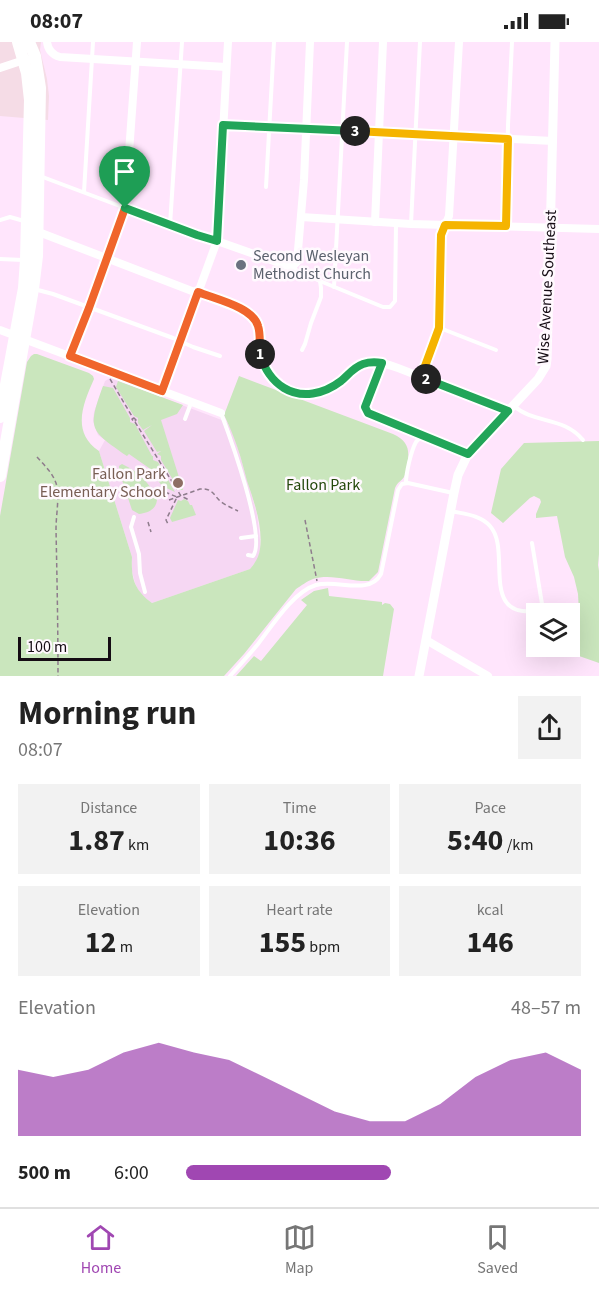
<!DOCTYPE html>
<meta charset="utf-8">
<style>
body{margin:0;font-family:"Source Sans 3",sans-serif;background:#f2f2f2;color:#222;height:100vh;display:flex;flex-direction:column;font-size:22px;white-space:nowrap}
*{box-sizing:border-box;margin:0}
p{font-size:20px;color:#767676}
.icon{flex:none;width:33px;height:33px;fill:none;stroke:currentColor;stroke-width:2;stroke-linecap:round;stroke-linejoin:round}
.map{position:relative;height:634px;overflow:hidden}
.sheet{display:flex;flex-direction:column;background:#fff;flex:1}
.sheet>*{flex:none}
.tools{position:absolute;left:526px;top:561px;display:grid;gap:12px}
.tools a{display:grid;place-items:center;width:54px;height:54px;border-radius:0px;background:#fff;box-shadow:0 6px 24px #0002;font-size:30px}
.scale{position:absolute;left:18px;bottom:15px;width:93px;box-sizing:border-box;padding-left:6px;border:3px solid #150c14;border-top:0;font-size:16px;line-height:21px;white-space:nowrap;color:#150c14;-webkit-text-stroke:4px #fff9fe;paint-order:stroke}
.pin{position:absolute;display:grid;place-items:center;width:51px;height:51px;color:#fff;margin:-62px -26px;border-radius:50% 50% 50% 0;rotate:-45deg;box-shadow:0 0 6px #0007}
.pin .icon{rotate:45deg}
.km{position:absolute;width:30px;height:30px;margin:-15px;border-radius:50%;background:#222;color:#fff;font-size:16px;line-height:30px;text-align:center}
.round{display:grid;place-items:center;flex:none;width:63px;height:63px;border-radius:0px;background:#f2f2f2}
.headline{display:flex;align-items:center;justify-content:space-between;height:102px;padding:0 18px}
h1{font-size:33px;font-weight:700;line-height:45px}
.figures{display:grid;grid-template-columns:repeat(3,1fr);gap:9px;height:102px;padding:6px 18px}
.figures div{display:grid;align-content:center;border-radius:0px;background:#f2f2f2;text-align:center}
.figures b{font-size:30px;font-weight:700}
.figures small{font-size:16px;font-weight:400}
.figures p{font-size:16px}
.chart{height:168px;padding:12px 18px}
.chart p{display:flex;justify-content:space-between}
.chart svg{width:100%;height:108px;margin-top:6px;fill:#a047b2;opacity:.7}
ul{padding:0 18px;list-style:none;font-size:20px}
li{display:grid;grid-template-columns:96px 72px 1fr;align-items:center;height:45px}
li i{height:15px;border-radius:8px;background:#a047b2}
.status{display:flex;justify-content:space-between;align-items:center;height:42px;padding:0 30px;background:#fff;direction:ltr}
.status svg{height:16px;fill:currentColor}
.menu{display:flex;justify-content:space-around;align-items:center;height:84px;border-top:2px solid #e0e0e0;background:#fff;font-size:16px;color:#767676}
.menu a{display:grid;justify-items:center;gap:3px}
.menu .selected{color:#a047b2}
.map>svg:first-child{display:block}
.commercial{fill:#f5dce6}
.built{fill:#f6d7f3}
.green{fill:#cae6bd}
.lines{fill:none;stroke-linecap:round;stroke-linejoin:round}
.path{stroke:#8e7c8c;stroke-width:1.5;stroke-dasharray:4.5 3;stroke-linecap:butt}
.service{stroke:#fff;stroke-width:4}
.minor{stroke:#fff;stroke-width:8}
.tertiary{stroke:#fff;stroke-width:9}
.primary{stroke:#fff;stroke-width:12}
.split-1-casing{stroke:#fff;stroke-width:12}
.split-2-casing{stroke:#fff;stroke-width:12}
.split-3-casing{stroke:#fff;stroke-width:12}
.split-4-casing{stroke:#fff;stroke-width:12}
.split-1{stroke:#f0652b;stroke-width:8}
.split-2{stroke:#22a559;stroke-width:8}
.split-3{stroke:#f5b400;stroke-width:8}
.split-4{stroke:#22a559;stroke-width:8}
.worship-dot{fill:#6b7280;stroke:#fff9fe;stroke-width:2}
.education-dot{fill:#8d6e63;stroke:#fff9fe;stroke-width:2}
.labels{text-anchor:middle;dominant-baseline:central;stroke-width:5;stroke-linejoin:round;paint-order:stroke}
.worship-label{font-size:16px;fill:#5b616d;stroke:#fff9fe;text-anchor:start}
.street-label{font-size:16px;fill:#150c14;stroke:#fff9fe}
.education-label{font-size:16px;fill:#785e54;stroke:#fff9fe;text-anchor:end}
.park-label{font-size:16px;fill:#23470a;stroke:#fff9fe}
</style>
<div class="status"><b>08:07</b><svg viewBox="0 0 49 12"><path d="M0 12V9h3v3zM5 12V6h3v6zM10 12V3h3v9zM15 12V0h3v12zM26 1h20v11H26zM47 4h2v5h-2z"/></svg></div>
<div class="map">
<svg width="599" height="634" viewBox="0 0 599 634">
<rect width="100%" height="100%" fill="#ffe5fc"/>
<!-- commercial -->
<polygon class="commercial" points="0,0 41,0 40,8 47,37 49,54 48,78 0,74"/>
<!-- built -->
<polygon class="built" points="110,336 227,380 234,393 257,472 260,498 260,509 258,517 250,527 152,561 140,552 135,541 132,529 132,515 99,409 105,398 98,393 93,379 94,370 105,339"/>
<!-- green -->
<g class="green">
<path d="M34,312H37L89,331L93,334L94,337C83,362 71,390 99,409L132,515C131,536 134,548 152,561L250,527C255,521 259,515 260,507C263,484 254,460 247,439C241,415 235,395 224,373L239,334L393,392C409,399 410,409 407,425C406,428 406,432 404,435C401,440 398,439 395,446L378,530L369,539C351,540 331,531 313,537C307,539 301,544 296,547L244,612L224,634H0V474L27,320L31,314Z"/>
<polygon points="118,339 183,363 177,372 161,378 183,448 179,448 161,418 161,414 157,412 161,409 157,410 144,389 152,383 143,388 138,381 138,376 134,374 116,345"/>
<path d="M103,344L113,346L130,376V380L135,382L152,414H153V418L158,420L175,450L162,444L149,426L129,412L127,414C90,388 87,388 103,344Z"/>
<polygon points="599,399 599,512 598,523 599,529 599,621 562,608 565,605 570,604 570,597 577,587 579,570 578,552 574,535 565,515 557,474 536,476 536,472 541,460 540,457 534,454 530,456 503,481 491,471 501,427 524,401"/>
<path d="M122,422C138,429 151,442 157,458C156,468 147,471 139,472L132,468L119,429V424Z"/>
<polygon points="184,457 188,459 190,463 192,463 196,473 172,480 170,476 178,458 181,459"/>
<polygon points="328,546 329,554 382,560 382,563 385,561 390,562 394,567 383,634 236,634 254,614 261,619 307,563 301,558 314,549"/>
</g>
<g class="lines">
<!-- path -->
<g class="path">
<polyline points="110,337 133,376"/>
<polygon points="134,376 136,378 134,380 132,377"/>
<polyline points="135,380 181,454 189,458"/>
<path d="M37,415C44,423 52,430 56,441C60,454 56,472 56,487C57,536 58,585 58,634"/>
<polyline points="165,450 177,455 166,478 168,482"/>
<path d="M169,458L200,447C212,446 213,452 220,459C225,463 232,466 238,469"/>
<polyline points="305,478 317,539"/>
<polyline points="148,480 151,490"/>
</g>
<!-- service -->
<g class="service">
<polyline points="40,134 197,193 216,198"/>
<polyline points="266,145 274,0"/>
<polyline points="84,150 93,0"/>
<polyline points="0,178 10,175 24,179"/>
<polyline points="411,182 420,0"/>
<polyline points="170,183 182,0"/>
<polyline points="506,184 508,83 512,0"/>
<polyline points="0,217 23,218"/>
<polyline points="293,224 297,229 320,239 321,246 321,255 311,281 305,302 302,308"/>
<polyline points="320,239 383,265 390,265 395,259 396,182"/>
<polyline points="334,245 347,0"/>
<polyline points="34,247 53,252 173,296 193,305 220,314"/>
<polyline points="440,286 496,308"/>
<polyline points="382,321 365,365 368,371 424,394"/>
<path d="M514,364C534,382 563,374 583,398"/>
<path d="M221,371C230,395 267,496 253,514L248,513"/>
<polyline points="185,377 191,361"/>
<path d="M406,441C406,431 411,409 416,400C419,396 421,396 425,394"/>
<path d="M451,469C464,472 481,473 490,484C513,509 476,581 543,568L532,501"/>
<polyline points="134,475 131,485 139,512 140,531 145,550"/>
<polyline points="241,496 256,494"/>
<path d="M230,634C239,624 249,613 258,602C272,584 293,550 316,543C337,537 369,554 381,532L398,448L402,442L408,441L453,451"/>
</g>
<!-- minor -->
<g class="minor">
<path d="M47,0C48,8 53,13 60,15L226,25"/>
<polyline points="0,26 27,17"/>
<polyline points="223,83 553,99"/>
<polyline points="301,175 411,182 599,187"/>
<polyline points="375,180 383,0"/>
<path d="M36,189L249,271C262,282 258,294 260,309C262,326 273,341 289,348C306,356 326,351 340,340C349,333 355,323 367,321C378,319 387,322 398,326L509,369"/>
<polyline points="217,199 288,224 293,224 297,220 304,138 310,0"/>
<polyline points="0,288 221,371"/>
<polyline points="70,314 89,266 125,166 137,0"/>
<polyline points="421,335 438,291 440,279 441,193 449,174 459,0"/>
<polyline points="162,349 217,199 228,0"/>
<polyline points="425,394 468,412"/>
<polyline points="426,598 488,634"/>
</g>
<!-- tertiary -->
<polyline class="tertiary" points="419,634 454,451 458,433 468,412 538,337 546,324 547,317 555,0"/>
<!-- primary -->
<g class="primary">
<polyline points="0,375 24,246 26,218 30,58 27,31 18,0"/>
<polyline points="0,434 33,247 37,214 40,46 35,14 29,0"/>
</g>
</g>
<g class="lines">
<!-- split-1 casing -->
<g class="split-1-casing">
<path id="split-1" d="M125,166L89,266L70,314L162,349L198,250C215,257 253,265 258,284C261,293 259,303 260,312"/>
</g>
<!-- split-2 casing -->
<g class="split-2-casing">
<path id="split-2" d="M260,312C264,326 271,338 284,346C302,357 324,352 341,339C348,333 354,325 363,322C369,320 376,320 382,321L365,365L368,371L468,412L508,369L426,337"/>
</g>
<!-- split-3 casing -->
<g class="split-3-casing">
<polyline id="split-3" points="355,89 508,97 506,184 445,183 441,193 439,286 421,335 426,337"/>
</g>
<!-- split-4 casing -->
<g class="split-4-casing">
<polyline id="split-4" points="125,166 197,193 217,199 223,83 355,89"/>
</g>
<!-- split-1 -->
<use href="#split-1" class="split-1"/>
<!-- split-2 -->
<use href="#split-2" class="split-2"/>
<!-- split-3 -->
<use href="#split-3" class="split-3"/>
<!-- split-4 -->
<use href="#split-4" class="split-4"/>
</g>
<!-- markers -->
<circle class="worship-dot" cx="241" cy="223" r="6"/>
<circle class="education-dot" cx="178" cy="441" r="6"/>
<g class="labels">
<!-- worship labels -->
<g class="worship-label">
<text x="253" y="214">Second Wesleyan<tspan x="253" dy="18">Methodist Church</tspan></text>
</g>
<!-- street labels -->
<g class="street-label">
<text transform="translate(547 245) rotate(-87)">Wise Avenue Southeast</text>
</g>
<!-- education labels -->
<g class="education-label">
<text x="166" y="432">Fallon Park<tspan x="166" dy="18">Elementary School</tspan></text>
</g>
<!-- park labels -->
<g class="park-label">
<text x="323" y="443">Fallon Park</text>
</g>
</g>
</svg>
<div class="tools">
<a><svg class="icon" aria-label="layers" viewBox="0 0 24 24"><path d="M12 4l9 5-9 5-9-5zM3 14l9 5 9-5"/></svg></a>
</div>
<div class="scale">100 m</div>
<div class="pin" style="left:125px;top:166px;background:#1e9e55"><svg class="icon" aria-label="arrive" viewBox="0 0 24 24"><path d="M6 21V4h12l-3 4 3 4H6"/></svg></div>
<b class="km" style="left:260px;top:312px">1</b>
<b class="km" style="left:426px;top:337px">2</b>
<b class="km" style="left:355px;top:89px">3</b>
</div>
<section class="sheet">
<div class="headline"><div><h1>Morning run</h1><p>08:07</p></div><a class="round"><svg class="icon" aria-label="share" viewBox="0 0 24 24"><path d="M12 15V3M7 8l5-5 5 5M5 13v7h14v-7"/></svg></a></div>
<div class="figures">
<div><p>Distance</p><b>1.87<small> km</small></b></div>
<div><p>Time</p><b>10:36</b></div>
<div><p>Pace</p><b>5:40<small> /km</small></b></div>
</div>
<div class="figures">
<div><p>Elevation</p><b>12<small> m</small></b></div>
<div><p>Heart rate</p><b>155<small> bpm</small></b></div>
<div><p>kcal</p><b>146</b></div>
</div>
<div class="chart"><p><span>Elevation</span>48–57 m</p>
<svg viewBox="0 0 160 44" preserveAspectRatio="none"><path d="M0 44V17L10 20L20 17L30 10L40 6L50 10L60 13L70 20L80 27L90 34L100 38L110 38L120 31L130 20L140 13L150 10L160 17V44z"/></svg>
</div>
<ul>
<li><b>500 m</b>6:00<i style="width:52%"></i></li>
</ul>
</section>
<nav class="menu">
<a class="selected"><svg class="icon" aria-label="home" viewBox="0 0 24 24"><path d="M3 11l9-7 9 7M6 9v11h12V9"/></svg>Home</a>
<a><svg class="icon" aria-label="map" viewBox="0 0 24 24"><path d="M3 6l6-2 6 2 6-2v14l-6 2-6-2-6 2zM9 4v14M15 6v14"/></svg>Map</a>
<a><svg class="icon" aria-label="saved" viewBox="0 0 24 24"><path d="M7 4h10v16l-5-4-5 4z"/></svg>Saved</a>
</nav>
